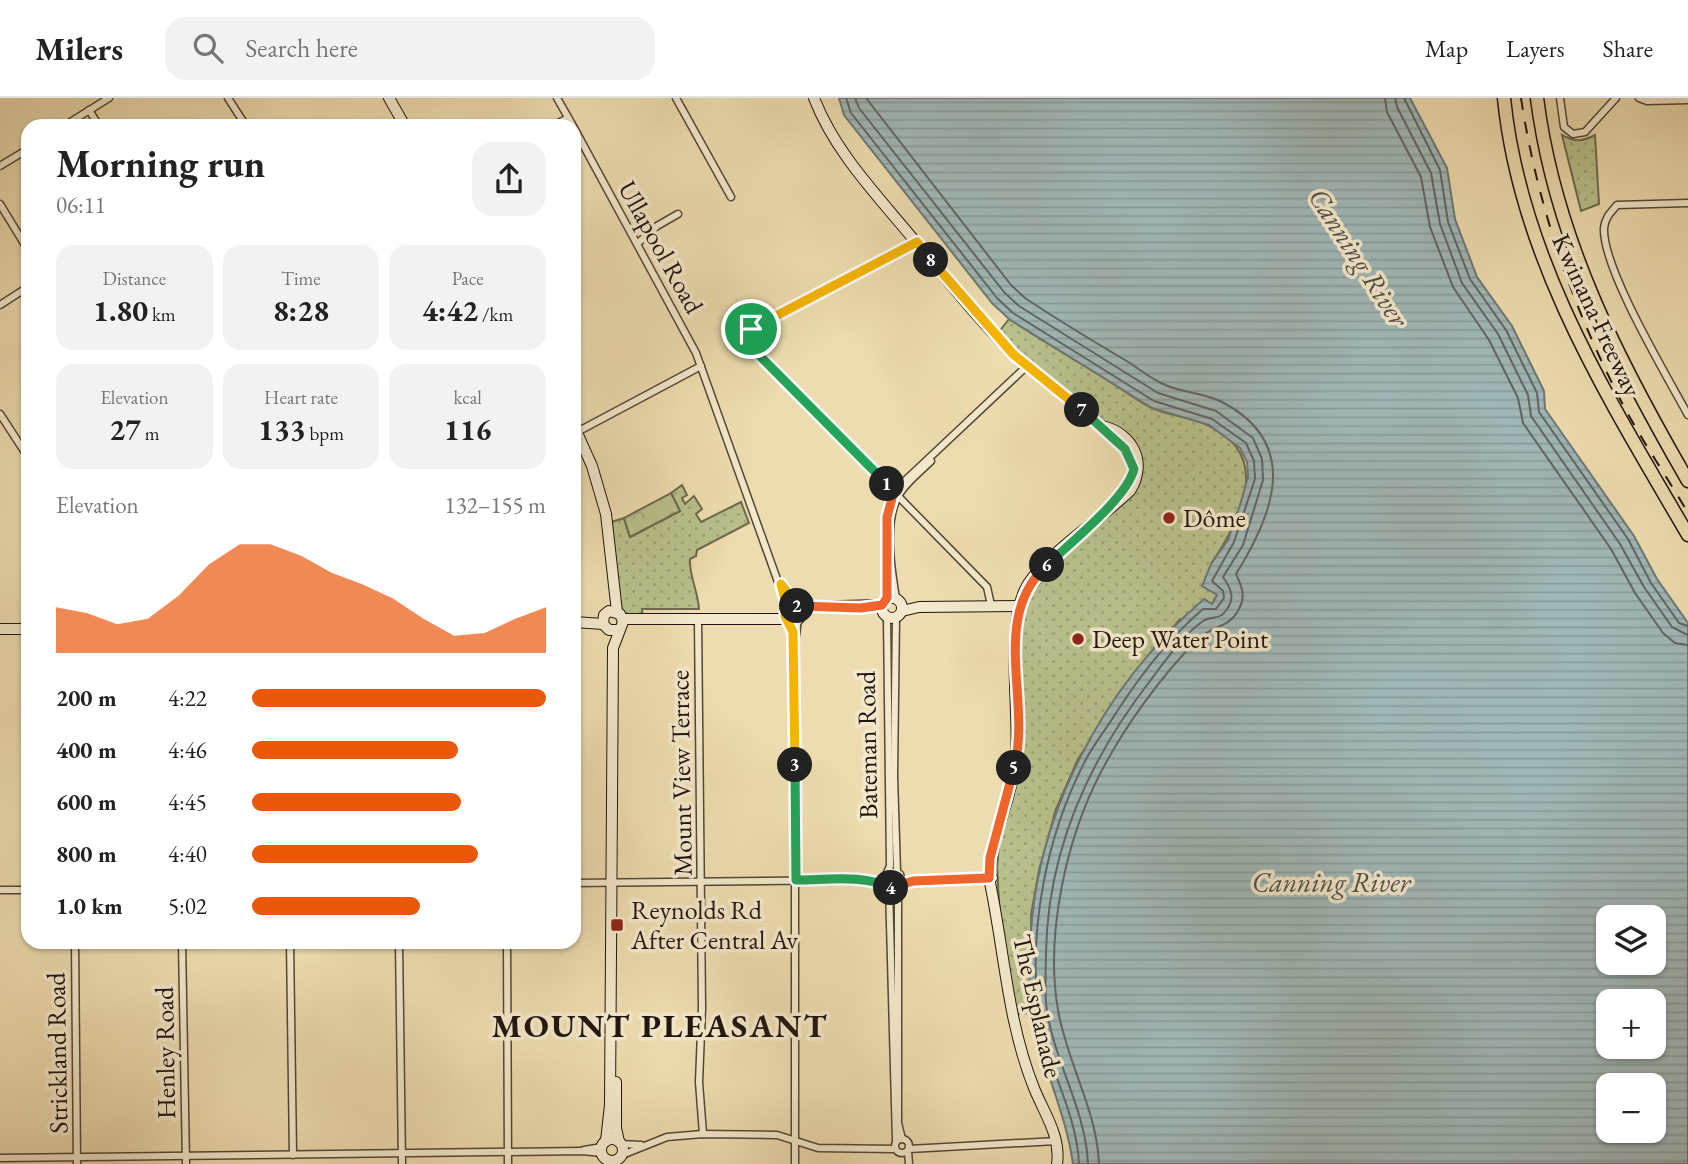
<!DOCTYPE html>
<meta charset="utf-8">
<style>
body{margin:0;font-family:"EB Garamond",serif;background:#f2f2f2;color:#222;height:100vh;display:flex;flex-direction:column;font-size:26px;white-space:nowrap}
*{box-sizing:border-box;margin:0}
p{font-size:23px;color:#767676}
.icon{flex:none;width:38px;height:38px;fill:none;stroke:currentColor;stroke-width:2;stroke-linecap:round;stroke-linejoin:round}
.map{position:relative;flex:1;overflow:hidden}
.side{position:absolute;left:21px;top:21px;width:560px;height:830px;display:flex;flex-direction:column;background:#fff;border-radius:21px;box-shadow:0 2px 5px #0004}
.side>*{flex:none}
.fabs{position:absolute;left:1596px;top:807px;display:grid;gap:14px}
.fabs a{display:grid;place-items:center;width:70px;height:70px;border-radius:14px;background:#fff;box-shadow:0 2px 5px #0004;font-size:35px}
.pin{position:absolute;display:grid;place-items:center;width:60px;height:60px;color:#fff;margin:-30px;border:4px solid #fff;border-radius:50%;box-shadow:0 2px 7px #0007}
.km{position:absolute;width:35px;height:35px;margin:-18px;border-radius:50%;background:#222;color:#fff;font-size:19px;line-height:35px;text-align:center}
.round{display:grid;place-items:center;flex:none;width:74px;height:74px;border-radius:21px;background:#f2f2f2}
.overview{display:flex;align-items:center;justify-content:space-between;height:119px;padding:0 35px}
h1{font-size:38px;font-weight:700;line-height:52px}
.stats{display:grid;grid-template-columns:repeat(3,1fr);gap:10px;height:119px;padding:7px 35px}
.stats div{display:grid;align-content:center;border-radius:18px;background:#f2f2f2;text-align:center}
.stats b{font-size:30px;font-weight:700}
.stats small{font-size:19px;font-weight:400}
.stats p{font-size:19px}
.chart{height:196px;padding:14px 35px}
.chart p{display:flex;justify-content:space-between}
.chart svg{width:100%;height:126px;margin-top:7px;fill:#ea580c;opacity:.7}
ul{padding:0 35px;list-style:none;font-size:23px}
li{display:grid;grid-template-columns:112px 84px 1fr;align-items:center;height:52px}
li i{height:18px;border-radius:9px;background:#ea580c}
header{display:flex;align-items:center;gap:42px;box-sizing:border-box;height:98px;padding:0 35px;background:#fff;border-bottom:2px solid #e0e0e0}
header strong{font-size:33px}
nav{display:flex;gap:38px;margin-inline-start:auto;font-size:24px}
.search{width:490px;height:63px;background:#f2f2f2;display:flex;align-items:center;gap:18px;box-sizing:border-box;padding:0 24px;border-radius:21px;color:#767676;font-size:26px}
.map>svg:first-child{display:block}
.green{fill:url(#green-dots);stroke:#6c6a4d;stroke-width:2}
.forest{fill:url(#forest-crowns);stroke:#6c6a4d;stroke-width:2}
.water{fill:url(#water-rules);stroke:#6d7774;stroke-width:2;fill-rule:evenodd}
.lines{fill:none;stroke-linecap:round;stroke-linejoin:round}
.shore{stroke:#606664;stroke-width:2}
.street-casing{stroke:#534737;stroke-width:9}
.secondary-casing{stroke:#20150f;stroke-width:12}
.highway-casing{stroke:#20150f;stroke-width:15}
.street{stroke:#f3e8cb;stroke-width:6}
.secondary{stroke:#f3e8cb;stroke-width:10}
.highway{stroke:#eddcaf;stroke-width:12}
.rail{stroke:#20150f;stroke-width:2;stroke-dasharray:12 12;stroke-linecap:butt}
.split-1-casing{stroke:#fff;stroke-width:14}
.split-2-casing{stroke:#fff;stroke-width:14}
.split-3-casing{stroke:#fff;stroke-width:14}
.split-4-casing{stroke:#fff;stroke-width:14}
.split-5-casing{stroke:#fff;stroke-width:14}
.split-6-casing{stroke:#fff;stroke-width:14}
.split-7-casing{stroke:#fff;stroke-width:14}
.split-8-casing{stroke:#fff;stroke-width:14}
.split-9-casing{stroke:#fff;stroke-width:14}
.split-1{stroke:#22a559;stroke-width:9}
.split-2{stroke:#f0652b;stroke-width:9}
.split-3{stroke:#f5b400;stroke-width:9}
.split-4{stroke:#22a559;stroke-width:9}
.split-5{stroke:#f0652b;stroke-width:9}
.split-6{stroke:#f0652b;stroke-width:9}
.split-7{stroke:#22a559;stroke-width:9}
.split-8{stroke:#f5b400;stroke-width:9}
.split-9{stroke:#f5b400;stroke-width:9}
.poi-dot{fill:#8f2418;stroke:#f3e8cb;stroke-width:2.5}
.labels{text-anchor:middle;dominant-baseline:central;stroke-width:7;stroke-linejoin:round;paint-order:stroke}
.street-label{font-size:26px;fill:#20150f;stroke:#f3e8cb}
.poi-label{font-size:26px;fill:#20150f;stroke:#f3e8cb;text-anchor:start}
.water-label{font-size:28px;font-style:italic;fill:#4d4e4a;stroke:#f3e8cb}
.district-label{font-size:33px;font-weight:bold;letter-spacing:2px;fill:#20150f;stroke:#f3e8cb}
</style>
<header>
<strong>Milers</strong>
<div class="search"><svg class="icon" aria-label="search" viewBox="0 0 24 24"><circle cx="10" cy="10" r="6"/><path d="M15 15l6 6"/></svg>Search here</div>
<nav><a>Map</a><a>Layers</a><a>Share</a></nav>
</header>
<div class="map">
<svg width="1688" height="1066" viewBox="0 0 1688 1066">
<defs>
<pattern id="green-dots" width="8" height="8" patternUnits="userSpaceOnUse" patternTransform="scale(1.75)"><rect width="8" height="8" fill="#b8c08b"/><path d="M2 2h.1M6 6h.1" fill="none" stroke="#9ea477" stroke-width="1.8" stroke-linecap="round"/></pattern>
<pattern id="forest-crowns" width="20" height="18" patternUnits="userSpaceOnUse" patternTransform="scale(1.75)"><rect width="20" height="18" fill="#b8c08b"/><path d="M2 6a3 3 0 1 1 6 0M12 15a3 3 0 1 1 6 0" fill="none" stroke="#9ea477"/></pattern>
<pattern id="water-rules" width="6" height="5" patternUnits="userSpaceOnUse" patternTransform="scale(1.75)"><rect width="6" height="5" fill="#a0b8b8"/><path d="M0 2.5h6" fill="none" stroke="#8a9d9d"/></pattern>
</defs>
<rect width="100%" height="100%" fill="#eddcaf"/>
<filter id="stains"><feTurbulence type="fractalNoise" baseFrequency=".00286" numOctaves="4"/><feColorMatrix values="0 0 0 0 .2 0 0 0 0 .09 0 0 0 0 .02 0 0 0 .5 -.17"/></filter>
<radialGradient id="worn" r=".72"><stop offset=".6" stop-color="#630" stop-opacity="0"/><stop offset="1" stop-color="#630" stop-opacity=".3"/></radialGradient>
<!-- green -->
<g class="green">
<path d="M1562,37C1575,44 1582,44 1595,37L1599,106L1581,113Z"/>
<path d="M1009,221C1044,244 1079,264 1114,286C1126,294 1138,303 1150,309C1168,318 1189,318 1207,327C1273,356 1242,420 1211,466L1218,496L1212,506L1179,522L1124,591L1078,661L1056,711L1039,772L1031,817L1032,915L1016,916L1000,819L997,770L1000,736L1022,655L1021,542L1024,511L1033,493L1056,466L1128,401L1138,364L1126,343L998,235Z"/>
<path d="M682,387L687,397L682,400L685,406L694,398L702,411L696,416L701,424L741,404L749,425L697,452L696,458L690,461C689,478 698,493 699,511H642L643,523L623,521L608,425L624,420L630,439L680,413L671,395Z"/>
</g>
<!-- forest -->
<polygon class="forest" points="671,395 680,413 630,439 624,420"/>
<!-- water -->
<path class="water" d="M839,0H1410L1447,70L1455,121L1477,179L1512,228L1544,293L1545,311L1634,438L1657,481L1688,525V1066H1073C1066,1015 1042,968 1032,917C1028,897 1030,874 1030,853C1033,719 1103,588 1204,501L1212,506L1217,497L1202,488L1211,466L1228,442L1240,407L1248,379L1247,364L1240,350L1209,327L1152,310L1009,221L992,205L844,17ZM1608,819H1654V864H1608ZM1608,903H1654V948H1608ZM1608,987H1654V1032H1608Z"/>
<g class="lines">
<!-- shore -->
<g class="shore">
<path d="M846,0L851,15L997,200L1013,215L1154,303L1212,321L1246,345L1254,363L1255,381L1234,444L1212,483L1223,493L1224,500L1216,511H1203C1170,539 1142,575 1118,612C1107,630 1093,647 1084,665C1046,740 1029,829 1038,913C1045,966 1077,1013 1079,1066"/>
<path d="M855,0L859,10L1004,194L1019,208L1158,295L1216,313L1253,340L1262,361L1263,382L1243,447L1223,479C1233,493 1236,503 1222,517C1215,521 1208,519 1203,523C1182,538 1166,562 1150,583C1088,663 1048,752 1046,854C1046,873 1044,894 1047,913C1055,965 1086,1013 1088,1066"/>
<path d="M866,0L1011,187L1025,200C1058,222 1091,242 1125,262C1137,269 1148,279 1161,285C1180,295 1202,294 1222,304C1301,345 1274,415 1236,476C1242,489 1246,498 1239,511C1229,531 1212,527 1198,541C1161,578 1125,628 1101,674C1066,741 1045,837 1058,912C1067,965 1097,1012 1099,1066"/>
<polyline points="1385,0 1387,14 1421,79 1430,129 1453,189 1489,242 1518,300 1523,325 1611,451 1635,495 1663,535 1675,545 1688,547"/>
<polyline points="1395,0 1397,9 1431,75 1440,126 1462,185 1498,236 1528,297 1531,318 1620,446 1644,489 1672,529 1688,537"/>
<polyline points="1404,0 1440,72 1448,124 1470,181 1506,232 1537,295 1539,314 1628,441 1651,485 1679,525 1688,528"/>
</g>
<!-- street casing -->
<g class="street-casing">
<g id="street">
<polyline points="228,0 246,28"/>
<polyline points="557,0 573,28"/>
<polyline points="676,0 731,99"/>
<polyline points="1560,0 1564,29 1573,36 1585,34 1616,0"/>
<polyline points="1639,0 1647,3 1688,2"/>
<polyline points="89,12 99,28"/>
<polyline points="64,28 109,0"/>
<polyline points="553,28 568,20"/>
<polyline points="574,30 696,255 787,509"/>
<polyline points="0,68 28,51"/>
<path d="M1688,105L1617,107C1610,115 1605,120 1604,130C1602,170 1667,278 1688,317"/>
<polyline points="0,106 28,152"/>
<polyline points="917,144 751,231 747,236 748,245 987,489 991,507"/>
<polyline points="638,145 657,128 678,116"/>
<polyline points="0,207 28,189"/>
<polyline points="0,316 28,359"/>
<polyline points="577,334 701,268"/>
<polyline points="785,494 795,507"/>
<path d="M896,500C891,470 883,422 900,395C908,383 921,373 931,363"/>
<polyline points="887,501 887,419 894,393 1027,268"/>
<polyline points="887,519 890,768 884,781 889,790 898,789 902,784 900,776 889,773"/>
<polyline points="896,519 894,678 897,774"/>
<polyline points="698,522 702,910 699,984 703,1036"/>
<polyline points="790,523 795,553 795,1066"/>
<polyline points="796,537 798,521"/>
<polyline points="574,785 860,782 885,786"/>
<polyline points="901,786 932,781 994,780"/>
<polyline points="898,789 898,1025 902,1041"/>
<polyline points="889,790 896,1042"/>
<polyline points="0,792 28,792"/>
<polyline points="75,844 77,1066"/>
<polyline points="182,844 186,1066"/>
<polyline points="290,844 293,1057"/>
<polyline points="399,844 402,1066"/>
<polyline points="507,844 508,1066"/>
<circle cx="902" cy="1048" r="7"/>
<polyline points="621,1046 641,1047"/>
<polyline points="909,1051 1057,1043"/>
<polyline points="584,1052 602,1049"/>
<polyline points="908,1053 909,1066"/>
<polyline points="622,1057 667,1039 703,1036 777,1037 818,1050 895,1051"/>
<polyline points="0,1060 582,1053 602,1055"/>
</g>
</g>
<!-- secondary casing -->
<g class="secondary-casing">
<g id="secondary">
<polyline points="389,0 405,28"/>
<path d="M814,0C836,57 881,101 919,148C950,185 979,223 1014,256C1040,281 1127,339 1134,368"/>
<polyline points="574,328 592,368 606,416 617,514"/>
<circle cx="892" cy="510" r="10"/>
<circle cx="793" cy="515" r="8"/>
<polyline points="799,509 882,507"/>
<polyline points="902,513 919,509 1018,508"/>
<polyline points="623,521 787,521"/>
<polyline points="574,524 603,526"/>
<polyline points="0,531 28,531"/>
<polyline points="616,984 616,1030 619,1044"/>
<circle cx="612" cy="1052" r="11"/>
<polyline points="606,1043 610,1007 613,550 623,524 620,516 609,513 604,517 603,526 609,532 618,532"/>
<path d="M1057,1066C1061,1038 1044,1015 1034,990C1007,923 1004,849 989,780C991,739 1012,701 1016,661C1020,613 1004,524 1028,486C1047,456 1103,419 1130,393C1148,365 1133,335 1102,328"/>
</g>
</g>
<!-- highway casing -->
<g class="highway-casing">
<g id="highway">
<path d="M1504,0C1520,161 1608,300 1688,437"/>
<path d="M1537,0C1555,141 1618,262 1688,383"/>
</g>
</g>
<!-- street -->
<use href="#street" class="street"/>
<!-- secondary -->
<use href="#secondary" class="secondary"/>
<!-- highway -->
<use href="#highway" class="highway"/>
<!-- rail -->
<path class="rail" d="M1521,0C1537,106 1571,205 1620,301C1640,340 1666,377 1688,415"/>
</g>
<g class="lines">
<!-- split-1 casing -->
<g class="split-1-casing">
<polyline id="split-1" points="751,231 747,236 748,246 887,386"/>
</g>
<!-- split-2 casing -->
<g class="split-2-casing">
<polyline id="split-2" points="797,508 861,510 882,507 887,500 887,419 894,393 887,386"/>
</g>
<!-- split-3 casing -->
<g class="split-3-casing">
<polyline id="split-3" points="795,667 793,534 785,518 787,509 781,486 797,508"/>
</g>
<!-- split-4 casing -->
<g class="split-4-casing">
<path id="split-4" d="M795,667L796,782C826,782 865,776 891,790"/>
</g>
<!-- split-5 casing -->
<g class="split-5-casing">
<polyline id="split-5" points="891,790 913,783 989,780 990,760 1014,670"/>
</g>
<!-- split-6 casing -->
<g class="split-6-casing">
<path id="split-6" d="M1014,670C1032,603 989,520 1047,467"/>
</g>
<!-- split-7 casing -->
<g class="split-7-casing">
<path id="split-7" d="M1047,467C1070,445 1127,400 1134,371L1125,351L1082,312"/>
</g>
<!-- split-8 casing -->
<g class="split-8-casing">
<polyline id="split-8" points="931,162 1013,256 1082,312"/>
</g>
<!-- split-9 casing -->
<g class="split-9-casing">
<polyline id="split-9" points="751,231 917,144 931,162"/>
</g>
<!-- split-1 -->
<use href="#split-1" class="split-1"/>
<!-- split-2 -->
<use href="#split-2" class="split-2"/>
<!-- split-3 -->
<use href="#split-3" class="split-3"/>
<!-- split-4 -->
<use href="#split-4" class="split-4"/>
<!-- split-5 -->
<use href="#split-5" class="split-5"/>
<!-- split-6 -->
<use href="#split-6" class="split-6"/>
<!-- split-7 -->
<use href="#split-7" class="split-7"/>
<!-- split-8 -->
<use href="#split-8" class="split-8"/>
<!-- split-9 -->
<use href="#split-9" class="split-9"/>
</g>
<!-- markers -->
<g class="poi-dot">
<circle cx="1169" cy="420" r="7"/>
<circle cx="1078" cy="541" r="7"/>
<rect x="610" y="820" width="14" height="14" rx="3.5"/>
</g>
<g class="labels">
<!-- street labels -->
<g class="street-label">
<text transform="translate(661 149) rotate(61)">Ullapool Road</text>
<text transform="translate(1597 217) rotate(65)">Kwinana Freeway</text>
<text transform="translate(867 647) rotate(-91)">Bateman Road</text>
<text transform="translate(681 675) rotate(-91)">Mount View Terrace</text>
<text transform="translate(1038 908) rotate(77)">The Esplanade</text>
<text transform="translate(57 955) rotate(-91)">Strickland Road</text>
<text transform="translate(165 955) rotate(-91)">Henley Road</text>
</g>
<!-- poi labels -->
<g class="poi-label">
<text x="1183" y="420">Dôme</text>
<text x="1092" y="541">Deep Water Point</text>
<text x="631" y="812">Reynolds Rd<tspan x="631" dy="30">After Central Av</tspan></text>
</g>
<!-- water labels -->
<g class="water-label">
<text transform="translate(1359 159) rotate(57)">Canning River</text>
<text x="1331" y="784">Canning River</text>
</g>
<!-- district labels -->
<g class="district-label">
<text x="660" y="927">MOUNT PLEASANT</text>
</g>
</g>
<rect width="100%" height="100%" filter="url(#stains)"/>
<rect width="100%" height="100%" fill="url(#worn)"/>
</svg>
<div class="fabs">
<a><svg class="icon" aria-label="layers" viewBox="0 0 24 24"><path d="M12 4l9 5-9 5-9-5zM3 14l9 5 9-5"/></svg></a>
<a>+</a>
<a>−</a>
</div>
<div class="pin" style="left:751px;top:231px;background:#1e9e55"><svg class="icon" aria-label="arrive" viewBox="0 0 24 24"><path d="M6 21V4h12l-3 4 3 4H6"/></svg></div>
<b class="km" style="left:887px;top:386px">1</b>
<b class="km" style="left:797px;top:508px">2</b>
<b class="km" style="left:795px;top:667px">3</b>
<b class="km" style="left:891px;top:790px">4</b>
<b class="km" style="left:1014px;top:670px">5</b>
<b class="km" style="left:1047px;top:467px">6</b>
<b class="km" style="left:1082px;top:312px">7</b>
<b class="km" style="left:931px;top:162px">8</b>
<section class="side">
<div class="overview"><div><h1>Morning run</h1><p>06:11</p></div><a class="round"><svg class="icon" aria-label="share" viewBox="0 0 24 24"><path d="M12 15V3M7 8l5-5 5 5M5 13v7h14v-7"/></svg></a></div>
<div class="stats">
<div><p>Distance</p><b>1.80<small> km</small></b></div>
<div><p>Time</p><b>8:28</b></div>
<div><p>Pace</p><b>4:42<small> /km</small></b></div>
</div>
<div class="stats">
<div><p>Elevation</p><b>27<small> m</small></b></div>
<div><p>Heart rate</p><b>133<small> bpm</small></b></div>
<div><p>kcal</p><b>116</b></div>
</div>
<div class="chart"><p><span>Elevation</span>132–155 m</p>
<svg viewBox="0 0 160 44" preserveAspectRatio="none"><path d="M0 44V28L10 30L20 34L30 32L40 24L50 13L60 6L70 6L80 10L90 16L100 20L110 25L120 32L130 38L140 37L150 32L160 28V44z"/></svg>
</div>
<ul>
<li><b>200 m</b>4:22<i style="width:100%"></i></li>
<li><b>400 m</b>4:46<i style="width:70%"></i></li>
<li><b>600 m</b>4:45<i style="width:71%"></i></li>
<li><b>800 m</b>4:40<i style="width:77%"></i></li>
<li><b>1.0 km</b>5:02<i style="width:57%"></i></li>
</ul>
</section>
</div>
